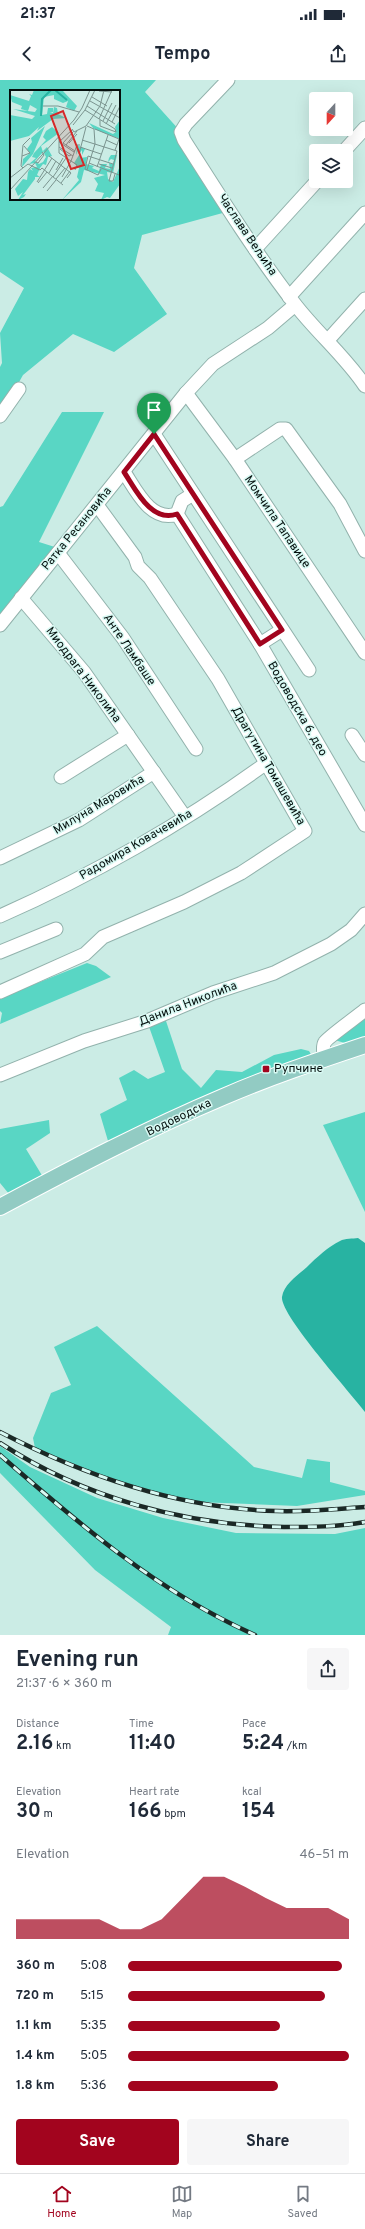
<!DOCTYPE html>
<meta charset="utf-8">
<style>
body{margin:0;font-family:Overpass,sans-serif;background:#f6f6f7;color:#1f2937;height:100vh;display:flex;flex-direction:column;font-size:15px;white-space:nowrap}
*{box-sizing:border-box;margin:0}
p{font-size:13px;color:#747a83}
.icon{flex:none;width:22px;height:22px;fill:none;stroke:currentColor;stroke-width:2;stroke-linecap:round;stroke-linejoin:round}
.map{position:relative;height:1555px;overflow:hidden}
.sheet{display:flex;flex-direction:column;background:#fff;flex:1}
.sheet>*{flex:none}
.needle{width:26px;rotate:201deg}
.buttons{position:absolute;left:309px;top:12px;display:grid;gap:8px}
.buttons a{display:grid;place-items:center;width:44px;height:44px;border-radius:4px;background:#fff;box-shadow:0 4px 16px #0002;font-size:20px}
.pin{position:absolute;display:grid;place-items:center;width:34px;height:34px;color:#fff;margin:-41px -17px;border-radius:50% 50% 50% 0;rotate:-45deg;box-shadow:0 0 4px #0007}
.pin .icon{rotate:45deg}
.round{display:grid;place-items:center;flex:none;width:42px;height:42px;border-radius:4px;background:#f6f6f7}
.headline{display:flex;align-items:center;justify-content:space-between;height:68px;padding:0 16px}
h1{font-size:22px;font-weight:700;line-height:30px}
.figures{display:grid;grid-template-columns:repeat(3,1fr);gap:6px;height:68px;padding:4px 16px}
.figures div{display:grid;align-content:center}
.figures b{font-size:20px;font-weight:700}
.figures small{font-size:11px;font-weight:400}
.figures p{font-size:11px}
.chart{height:112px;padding:8px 16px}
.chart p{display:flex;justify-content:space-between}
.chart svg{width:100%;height:72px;margin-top:4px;fill:#a2041e;opacity:.7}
.cta{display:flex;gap:8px;margin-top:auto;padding:8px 16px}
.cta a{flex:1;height:46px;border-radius:4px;background:#a2041e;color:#fff;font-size:16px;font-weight:700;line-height:46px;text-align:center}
.cta a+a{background:#f6f6f7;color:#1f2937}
ul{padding:0 16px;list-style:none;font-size:13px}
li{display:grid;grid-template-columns:64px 48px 1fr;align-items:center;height:30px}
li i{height:10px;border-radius:5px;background:#a2041e}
.status{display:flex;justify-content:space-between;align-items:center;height:28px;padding:0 20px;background:#fff;direction:ltr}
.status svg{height:11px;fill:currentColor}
header{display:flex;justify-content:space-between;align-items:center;height:52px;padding:0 16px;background:#fff;font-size:18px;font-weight:700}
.tab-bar{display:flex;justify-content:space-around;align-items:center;height:56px;border-top:1px solid #e0e1e3;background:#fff;font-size:11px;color:#747a83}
.tab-bar a{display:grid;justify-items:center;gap:2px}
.tab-bar .selected{color:#a2041e}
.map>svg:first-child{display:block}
.green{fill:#59d6c4;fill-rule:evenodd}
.water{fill:#28b3a2}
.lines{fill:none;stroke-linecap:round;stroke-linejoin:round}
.minor-casing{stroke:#92b2ac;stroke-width:15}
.major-casing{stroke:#fff;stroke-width:18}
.minor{stroke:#fff;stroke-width:13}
.major{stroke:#92cbc3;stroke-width:16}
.rail-casing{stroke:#1b2926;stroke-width:4.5}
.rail{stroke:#d8f9f3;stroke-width:3;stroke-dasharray:9;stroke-linecap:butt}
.route-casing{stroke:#fff;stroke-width:8}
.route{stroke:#a2041e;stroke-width:5}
.poi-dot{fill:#a2041e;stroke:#d8f9f3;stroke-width:1.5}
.labels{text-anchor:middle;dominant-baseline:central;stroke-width:3;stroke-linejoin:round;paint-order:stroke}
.street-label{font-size:12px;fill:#040f0d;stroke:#d8f9f3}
.poi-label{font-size:12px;fill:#040f0d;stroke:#d8f9f3;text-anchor:start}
.inset-river{fill:none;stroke:#28b3a2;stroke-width:2}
.inset-road{fill:none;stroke:#7b948f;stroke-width:1}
.view{fill:#d62828;fill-opacity:0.15;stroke:#d62828;stroke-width:2}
.inset-edge{fill:none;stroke:#040f0d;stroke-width:2}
</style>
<div class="status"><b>21:37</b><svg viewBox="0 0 49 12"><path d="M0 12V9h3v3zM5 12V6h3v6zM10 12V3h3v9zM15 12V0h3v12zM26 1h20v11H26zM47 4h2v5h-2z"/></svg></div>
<header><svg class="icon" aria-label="back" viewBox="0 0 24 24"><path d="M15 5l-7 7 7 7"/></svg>Tempo<svg class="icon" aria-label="share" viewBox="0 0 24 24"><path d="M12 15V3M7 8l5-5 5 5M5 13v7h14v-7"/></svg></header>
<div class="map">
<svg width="365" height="1555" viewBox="0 0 365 1555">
<rect width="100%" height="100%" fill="#cbece5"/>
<!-- green -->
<g class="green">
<path d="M0,0H156L145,12L181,52L230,131L142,155L134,188L167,234L114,272L73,254L23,295L0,336V287L2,283L0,253L24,208L0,192ZM11,11H119V119H11Z"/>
<polygon points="62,332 104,332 39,462 58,468 0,545 0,427 3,426"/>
<polygon points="87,883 96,886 111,897 0,944 2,933 0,931 0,918"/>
<polygon points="365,930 365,965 358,967 328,958"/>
<polygon points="164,935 182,989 201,1008 216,990 242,992 274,975 301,969 309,971 315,981 111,1071 100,1034 127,1020 119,998 134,990 148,999 165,992 147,941"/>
<polygon points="365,1032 365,1132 323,1045"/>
<polygon points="49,1040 50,1053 26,1069 46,1102 14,1120 0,1103 0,1049"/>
<polygon points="97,1246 254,1387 302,1398 307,1379 330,1382 330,1402 365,1411 365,1415 297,1426 197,1422 156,1414 115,1401 35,1368 33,1358 51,1313 71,1305 54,1267"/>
<polygon points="0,1366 30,1387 97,1418 163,1438 236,1453 335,1454 365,1448 365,1555 168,1555 171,1547 95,1490 0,1393"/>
</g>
<!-- water -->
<path class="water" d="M358,1158L365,1163V1332C351,1313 280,1235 282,1217C284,1204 298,1195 307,1187C316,1178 329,1166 340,1161C345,1158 353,1159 358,1158Z"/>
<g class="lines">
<!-- minor casing -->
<g class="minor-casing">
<g id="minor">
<path d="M228,0L186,44L181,52L184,60C219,115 254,171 294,223C316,252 345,276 365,306"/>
<polyline points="344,71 365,48"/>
<polyline points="255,169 317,101"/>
<polyline points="289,217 365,133"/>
<polyline points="328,260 365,219"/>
<polyline points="186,313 235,379 365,573"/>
<polyline points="0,336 19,309"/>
<polyline points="154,354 309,590"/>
<polyline points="235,379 280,349 286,349 340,424 365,471"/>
<path d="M124,392C136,410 151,443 177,434L260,564L365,745"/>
<polyline points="177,434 182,421 193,414"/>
<polyline points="58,473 123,558 196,669"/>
<polyline points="21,518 84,592 185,737"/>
<polyline points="0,545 186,313 213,284 268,248 295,225"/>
<polyline points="260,564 282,550"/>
<polyline points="352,655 365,675"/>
<polyline points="61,697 128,655"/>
<polyline points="0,778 79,740 154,692"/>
<path d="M0,836C91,796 185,742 265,684"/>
<polyline points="0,872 56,849"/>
<polyline points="0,912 85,874 103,857 184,822 241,793 305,751 218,599 150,498 138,486 135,477 97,425"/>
<path d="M324,978C324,973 322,966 325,962C327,958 358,936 365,930"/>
<polyline points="0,995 84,961 147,941 213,913 274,893 331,864 351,850 365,834"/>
</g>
</g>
<!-- major casing -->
<g class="major-casing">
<path id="major" d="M0,1127C73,1088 147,1049 223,1017C269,997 317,981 365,965"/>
</g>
<!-- minor -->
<use href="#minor" class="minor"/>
<!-- major -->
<use href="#major" class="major"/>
<!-- rail casing -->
<g class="rail-casing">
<g id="rail">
<path d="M0,1352C85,1396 181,1429 277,1431C307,1432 336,1429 365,1427"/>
<path d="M0,1363C84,1418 184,1445 284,1447C310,1447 338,1447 365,1442"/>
<path d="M0,1375C79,1444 158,1512 255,1555"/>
</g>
</g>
<!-- rail -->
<use href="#rail" class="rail"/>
</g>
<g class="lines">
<!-- route casing -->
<g class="route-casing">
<path id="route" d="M154,354L282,550L260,564L177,434C151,443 136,410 124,392Z"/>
</g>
<!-- route -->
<use href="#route" class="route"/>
</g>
<!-- markers -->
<rect class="poi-dot" x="262" y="985" width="8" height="8" rx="2"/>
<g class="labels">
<!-- street labels -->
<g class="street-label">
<text transform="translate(247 155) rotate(56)">Часлава Вељића</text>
<text transform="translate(277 442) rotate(56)">Момчила Тапавице</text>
<text transform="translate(77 449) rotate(-51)">Ратка Ресановића</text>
<text transform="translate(129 570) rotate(56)">Анте Ламбаше</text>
<text transform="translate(83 595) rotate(53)">Миодрага Николића</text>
<text transform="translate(297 629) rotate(60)">Водоводска 6. део</text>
<text transform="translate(268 686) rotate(60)">Драгутина Томашевића</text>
<text transform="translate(99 725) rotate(-31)">Милуна Маровића</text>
<text transform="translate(136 765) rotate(-30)">Радомира Ковачевића</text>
<text transform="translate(188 924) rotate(-21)">Данила Николића</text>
<text transform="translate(179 1038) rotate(-26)">Водоводска</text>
</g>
<!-- poi labels -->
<g class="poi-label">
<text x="274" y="989">Рупчине</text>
</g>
</g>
<!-- overview -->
<g transform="translate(10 10)">
<rect width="110" height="110" fill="#cbece5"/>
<path d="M24,0L53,1L67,16L64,21L56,17L58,11L53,13L44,9V5L34,7L32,25L37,24L38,18H43V22L40,23H43L44,17L47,18L48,24L56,28L43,29L27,41L29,37L19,46L0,51V25L22,29L25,26L3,19L25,22L27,19L20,15L18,21L11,19L12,16L2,12L0,5L19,11L21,6L19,4L22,5ZM110,30V49L84,39L79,33L103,44L106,42L105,37ZM35,36L23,64L12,77L13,69L20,63L17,59L22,52L21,48ZM42,37L49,43L31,56L33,62L25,71L29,74L33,72L36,67L33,61L37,57L42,66L38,67L36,75L33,74L30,78L27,85L30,87H25V89L13,105L16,104L14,107L8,110L13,102L8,106L5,99L13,89L17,90L18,82L20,79L23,81L21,78L27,77L25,73L19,74L26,68L22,67L24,63L36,50L33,47L36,41ZM67,55L75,59L72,65V60L70,63V68L77,67L76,74L84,76L82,78L89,81L91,74H97L95,78L100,79L99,73L103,74L104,70L101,69L98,72L99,68L101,65H107L103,83L97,82L98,89L103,92L110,76V94L100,108L97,107L91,110L94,103L85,101L88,94L84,88L95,85L74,80L71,92L52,110L69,90L67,87L69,78L64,73L69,65V59L66,65Z" fill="#59d6c4"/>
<path class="inset-river" d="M45,0L57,10M31,26L32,9L41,0"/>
<path class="inset-road" d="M89,1L102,2M82,7L97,16M80,11L110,28M33,16H48L69,22M77,16L105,34M75,20L105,39L106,42L90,36V30M89,29L102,0M93,31L102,13M102,32L110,16M96,34L106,15M63,35L75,20L85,0M77,36L84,39L85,54L77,80M62,39L64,42L76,36L90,16L94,0M85,39L109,49L107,55M63,42L53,53L65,61M49,48V63L67,75L65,80M72,50L107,61L99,91H103L105,84M96,50L107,55L105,60M49,52L62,40M49,52L64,62M59,53L67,44M56,55L67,41M49,57L63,66M70,57L91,64M50,59L59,66L61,65M69,64L76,37M12,66L20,63L14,56M39,66L61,83L57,88M61,71L67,55H70M26,72L28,73L34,65L32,62M79,73L109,85M18,74L30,80L32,78L53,95M89,74L102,78M87,77L98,45M13,78L11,76L13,55L20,48M91,79L88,85L75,79L78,66L103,74M46,80L53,68M39,83L46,71M43,87L56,68M52,87L61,71M0,88L18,74M46,89L55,78M27,92L42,68M28,93L37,82M51,93L60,81M33,98L43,86M0,100L64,30L72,18L80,0M37,101L46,90"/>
<path class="view" d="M53,21L74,75L61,79L41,26Z"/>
<rect width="110" height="110" class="inset-edge"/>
</g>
</svg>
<div class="buttons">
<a><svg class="needle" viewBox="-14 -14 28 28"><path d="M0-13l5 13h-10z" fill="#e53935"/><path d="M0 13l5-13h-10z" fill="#747a83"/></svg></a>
<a><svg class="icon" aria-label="layers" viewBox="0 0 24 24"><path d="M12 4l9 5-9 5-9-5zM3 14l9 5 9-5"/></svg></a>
</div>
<div class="pin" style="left:154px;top:354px;background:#1e9e55"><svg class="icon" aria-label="arrive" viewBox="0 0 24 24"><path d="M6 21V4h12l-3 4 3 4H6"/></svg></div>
</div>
<section class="sheet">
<div class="headline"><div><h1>Evening run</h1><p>21:37 · 6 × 360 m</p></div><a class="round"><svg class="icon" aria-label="share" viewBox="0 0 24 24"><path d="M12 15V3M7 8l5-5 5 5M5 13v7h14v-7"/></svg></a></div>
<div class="figures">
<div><p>Distance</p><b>2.16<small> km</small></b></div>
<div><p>Time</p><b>11:40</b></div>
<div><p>Pace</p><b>5:24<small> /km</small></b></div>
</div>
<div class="figures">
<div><p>Elevation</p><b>30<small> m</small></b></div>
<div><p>Heart rate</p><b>166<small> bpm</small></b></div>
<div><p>kcal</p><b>154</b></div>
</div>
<div class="chart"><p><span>Elevation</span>46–51 m</p>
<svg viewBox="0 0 160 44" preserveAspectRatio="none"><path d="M0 44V32L10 32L20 32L30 32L40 32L50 38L60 38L70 32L80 19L90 6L100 6L110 12L120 19L130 25L140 25L150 25L160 32V44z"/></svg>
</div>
<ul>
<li><b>360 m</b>5:08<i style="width:97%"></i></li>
<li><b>720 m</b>5:15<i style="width:89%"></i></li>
<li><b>1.1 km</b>5:35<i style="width:69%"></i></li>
<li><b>1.4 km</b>5:05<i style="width:100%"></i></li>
<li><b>1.8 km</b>5:36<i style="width:68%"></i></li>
</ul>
<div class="cta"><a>Save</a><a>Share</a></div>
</section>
<nav class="tab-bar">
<a class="selected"><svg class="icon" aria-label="home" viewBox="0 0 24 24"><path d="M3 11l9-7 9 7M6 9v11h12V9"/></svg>Home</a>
<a><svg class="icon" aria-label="map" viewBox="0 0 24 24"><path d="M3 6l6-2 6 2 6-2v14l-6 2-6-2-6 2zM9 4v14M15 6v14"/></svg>Map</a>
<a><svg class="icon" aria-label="saved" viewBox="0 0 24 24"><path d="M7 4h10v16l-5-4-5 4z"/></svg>Saved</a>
</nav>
